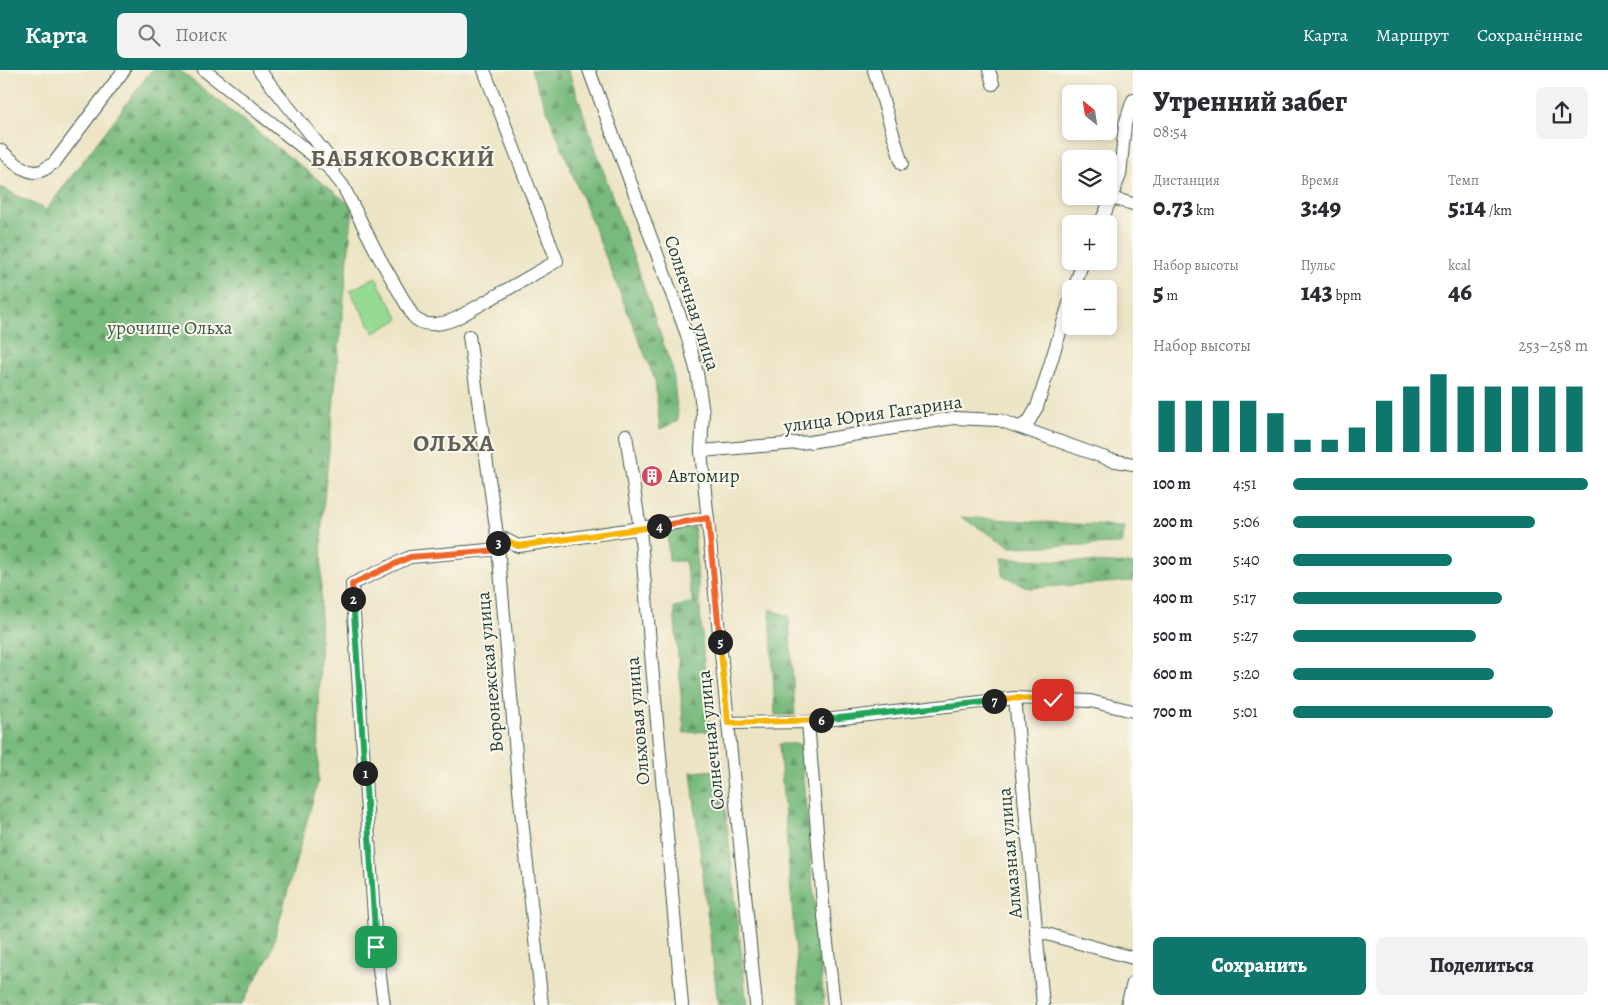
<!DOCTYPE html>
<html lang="ru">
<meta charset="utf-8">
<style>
body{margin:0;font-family:Alegreya,serif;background:#f2f2f3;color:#2b2b33;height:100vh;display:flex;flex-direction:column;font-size:19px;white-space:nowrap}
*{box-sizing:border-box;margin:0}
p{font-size:16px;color:#7c7c81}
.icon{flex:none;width:28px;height:28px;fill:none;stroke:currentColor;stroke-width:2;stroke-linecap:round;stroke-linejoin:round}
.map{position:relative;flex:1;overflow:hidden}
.panel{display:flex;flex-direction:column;background:#fff;width:475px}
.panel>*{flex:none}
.needle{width:32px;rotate:330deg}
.controls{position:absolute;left:1062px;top:15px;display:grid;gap:10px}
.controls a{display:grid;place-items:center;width:55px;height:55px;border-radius:8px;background:#fff;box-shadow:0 2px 8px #0003;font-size:25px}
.pin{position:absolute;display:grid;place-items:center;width:42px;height:42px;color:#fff;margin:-21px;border-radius:10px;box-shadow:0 2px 8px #0006}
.km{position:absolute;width:25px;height:25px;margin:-12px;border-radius:50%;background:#222;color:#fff;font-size:14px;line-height:25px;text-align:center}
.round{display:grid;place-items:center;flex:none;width:52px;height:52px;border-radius:8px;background:#f2f2f3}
.overview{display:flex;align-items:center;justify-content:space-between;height:85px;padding:0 20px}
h1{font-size:28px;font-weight:800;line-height:38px}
.figures{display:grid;grid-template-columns:repeat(3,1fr);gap:8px;height:85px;padding:5px 20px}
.figures div{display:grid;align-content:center}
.figures b{font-size:25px;font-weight:800}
.figures small{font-size:14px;font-weight:400}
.figures p{font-size:14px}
.chart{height:140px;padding:10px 20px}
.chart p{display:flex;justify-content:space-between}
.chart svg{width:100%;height:90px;margin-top:5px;stroke:#0f766e;stroke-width:6}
.primary-button{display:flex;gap:10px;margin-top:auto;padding:10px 20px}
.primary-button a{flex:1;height:58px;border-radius:8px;background:#0f766e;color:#fff;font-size:20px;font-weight:800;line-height:58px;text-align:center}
.primary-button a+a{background:#f2f2f3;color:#2b2b33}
ul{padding:0 20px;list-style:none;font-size:16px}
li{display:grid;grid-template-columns:80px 60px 1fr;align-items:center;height:38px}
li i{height:12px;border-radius:6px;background:#0f766e}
header{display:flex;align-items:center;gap:30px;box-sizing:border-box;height:70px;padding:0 25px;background:#0f766e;color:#fff}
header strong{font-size:24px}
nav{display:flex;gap:28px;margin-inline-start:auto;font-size:18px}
.search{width:350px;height:45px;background:#f2f2f3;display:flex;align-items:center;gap:12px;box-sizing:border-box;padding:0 18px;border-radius:8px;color:#7c7c81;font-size:19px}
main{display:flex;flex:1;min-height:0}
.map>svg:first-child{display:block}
.green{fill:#95da93;stroke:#5a8c64}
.forest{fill:url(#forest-firs);stroke:#4c7c58}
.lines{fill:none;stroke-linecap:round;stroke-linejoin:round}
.minor-casing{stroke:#3e564a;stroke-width:14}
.minor{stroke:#fff;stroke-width:12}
.split-1-casing{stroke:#fff;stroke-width:10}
.split-2-casing{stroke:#fff;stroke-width:10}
.split-3-casing{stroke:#fff;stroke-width:10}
.split-4-casing{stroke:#fff;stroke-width:10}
.split-5-casing{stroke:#fff;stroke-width:10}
.split-6-casing{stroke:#fff;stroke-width:10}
.split-7-casing{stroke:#fff;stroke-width:10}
.split-8-casing{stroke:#fff;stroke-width:10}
.split-1{stroke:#22a559;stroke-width:6}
.split-2{stroke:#22a559;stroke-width:6}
.split-3{stroke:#f0652b;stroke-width:6}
.split-4{stroke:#f5b400;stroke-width:6}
.split-5{stroke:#f0652b;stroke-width:6}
.split-6{stroke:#f5b400;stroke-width:6}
.split-7{stroke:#22a559;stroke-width:6}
.split-8{stroke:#f5b400;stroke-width:6}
.labels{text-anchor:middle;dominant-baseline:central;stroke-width:4;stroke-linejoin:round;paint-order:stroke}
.street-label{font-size:19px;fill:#1f3d34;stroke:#fbf7ec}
.park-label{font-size:19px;fill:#375c47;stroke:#fbf7ec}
.poi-label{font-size:19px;fill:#1f3d34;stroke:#fbf7ec;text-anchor:start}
.district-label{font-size:24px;font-weight:bold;letter-spacing:1px;fill:#606059;stroke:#fbf7ec}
</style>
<header>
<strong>Карта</strong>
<div class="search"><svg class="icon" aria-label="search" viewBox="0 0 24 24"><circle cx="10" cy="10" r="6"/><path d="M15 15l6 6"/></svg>Поиск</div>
<nav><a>Карта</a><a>Маршрут</a><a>Сохранённые</a></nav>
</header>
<main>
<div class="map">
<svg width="1133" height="935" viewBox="0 0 1133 935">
<defs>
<pattern id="forest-firs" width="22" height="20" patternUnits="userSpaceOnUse" patternTransform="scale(1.25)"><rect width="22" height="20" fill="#78ba7d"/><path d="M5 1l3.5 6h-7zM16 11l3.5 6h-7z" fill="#629867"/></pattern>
</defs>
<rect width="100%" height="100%" fill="#fbf7ec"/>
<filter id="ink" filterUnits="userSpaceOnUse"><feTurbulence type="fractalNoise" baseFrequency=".02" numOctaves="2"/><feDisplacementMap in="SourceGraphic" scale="10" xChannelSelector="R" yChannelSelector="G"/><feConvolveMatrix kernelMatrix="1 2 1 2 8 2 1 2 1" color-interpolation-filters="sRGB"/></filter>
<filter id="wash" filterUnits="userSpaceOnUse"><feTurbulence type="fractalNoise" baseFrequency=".0096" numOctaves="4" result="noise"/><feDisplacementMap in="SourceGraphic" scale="20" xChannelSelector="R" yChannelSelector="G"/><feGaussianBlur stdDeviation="1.12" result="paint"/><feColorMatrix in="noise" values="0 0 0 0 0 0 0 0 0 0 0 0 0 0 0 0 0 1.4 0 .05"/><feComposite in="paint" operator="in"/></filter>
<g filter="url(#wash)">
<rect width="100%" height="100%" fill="#ede4c5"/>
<!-- green -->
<polygon class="green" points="375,207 399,249 374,263 350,221"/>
<!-- forest -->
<g class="forest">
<polygon points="152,0 179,0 353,137 322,450 318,711 270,885 241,935 0,935 0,117 46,140"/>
<polygon points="531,0 568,0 571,8 673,301 678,351 660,359 655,310"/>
<polygon points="961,447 1125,457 1122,474 1011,477"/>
<polygon points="694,457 709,661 684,663 674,537 693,533 685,491 669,491 667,461"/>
<polygon points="1000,488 1133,494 1133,511 1029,518 1004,506"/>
<polygon points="770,539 789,547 795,645 775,645"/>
<polygon points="779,674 800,674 824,935 800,935"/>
<polygon points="721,700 747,935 718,935 691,702"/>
</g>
</g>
<g filter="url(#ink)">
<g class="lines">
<!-- minor casing -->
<g class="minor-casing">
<g id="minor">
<path d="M204,0L329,98L343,116L379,187L413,246C423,259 444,254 457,248L557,191L484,0"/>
<polyline points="259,0 335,95"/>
<polyline points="589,0 687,265 697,303 703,343 701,381 756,935"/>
<polyline points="874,0 902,94"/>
<polyline points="989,0 993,14"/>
<path d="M0,80C11,89 28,108 43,100C47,98 50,95 54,93L124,0"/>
<polyline points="1111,128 1133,134"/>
<polyline points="1099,154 1105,143 1120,105 1125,54 1133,30"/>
<polyline points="1074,219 1083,191"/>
<polyline points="469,266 497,465 520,730 542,935"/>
<polyline points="1020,357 1029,351 1037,337 1071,227"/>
<polyline points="626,365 640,459 682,935"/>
<polyline points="701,381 810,372 953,348 999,350 1111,390 1133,394"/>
<polyline points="497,465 518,476 708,448"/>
<polyline points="1015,628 1043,935"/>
<polyline points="808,652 824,846 834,935"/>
<polyline points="728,653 808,652 1015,628 1090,631 1133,641"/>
<polyline points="1036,861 1133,888"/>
<polyline points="384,935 376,877 352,514 410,487 499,479"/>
<polyline points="1127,935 1133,913"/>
</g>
</g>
<!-- minor -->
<use href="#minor" class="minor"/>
</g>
</g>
<g class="lines" filter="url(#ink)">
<!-- split-1 casing -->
<g class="split-1-casing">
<polyline id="split-1" points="365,703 376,877"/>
</g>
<!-- split-2 casing -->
<g class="split-2-casing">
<polyline id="split-2" points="353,529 365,703"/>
</g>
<!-- split-3 casing -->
<g class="split-3-casing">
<polyline id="split-3" points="353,529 352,514 410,487 499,480 498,473"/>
</g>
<!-- split-4 casing -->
<g class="split-4-casing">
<polyline id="split-4" points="498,473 497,465 518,476 659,456"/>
</g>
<!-- split-5 casing -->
<g class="split-5-casing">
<polyline id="split-5" points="659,456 708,448 720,572"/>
</g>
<!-- split-6 casing -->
<g class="split-6-casing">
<polyline id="split-6" points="720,572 728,653 821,650"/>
</g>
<!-- split-7 casing -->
<g class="split-7-casing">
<polyline id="split-7" points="821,650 994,631"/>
</g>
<!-- split-8 casing -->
<g class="split-8-casing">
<polyline id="split-8" points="994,631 1015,628 1053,630"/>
</g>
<!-- split-1 -->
<use href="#split-1" class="split-1"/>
<!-- split-2 -->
<use href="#split-2" class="split-2"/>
<!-- split-3 -->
<use href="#split-3" class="split-3"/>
<!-- split-4 -->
<use href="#split-4" class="split-4"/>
<!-- split-5 -->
<use href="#split-5" class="split-5"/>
<!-- split-6 -->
<use href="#split-6" class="split-6"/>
<!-- split-7 -->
<use href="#split-7" class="split-7"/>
<!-- split-8 -->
<use href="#split-8" class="split-8"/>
</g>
<!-- icons -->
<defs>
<g id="building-disc" transform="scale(1.125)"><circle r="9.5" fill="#d1495b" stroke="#fbf7ec"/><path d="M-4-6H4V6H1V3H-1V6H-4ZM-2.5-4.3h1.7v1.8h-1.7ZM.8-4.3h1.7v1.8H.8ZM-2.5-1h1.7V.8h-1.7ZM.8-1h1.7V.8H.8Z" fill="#fff"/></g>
</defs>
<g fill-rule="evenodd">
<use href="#building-disc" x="652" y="406"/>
</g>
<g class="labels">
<!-- street labels -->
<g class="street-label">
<text transform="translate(692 233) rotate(72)">Солнечная улица</text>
<text transform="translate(873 344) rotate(-8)">улица Юрия Гагарина</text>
<text transform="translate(490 602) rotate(-95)">Воронежская улица</text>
<text transform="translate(638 651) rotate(-95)">Ольховая улица</text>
<text transform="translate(711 670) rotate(-96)">Солнечная улица</text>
<text transform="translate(1010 783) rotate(-95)">Алмазная улица</text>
</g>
<!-- park labels -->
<g class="park-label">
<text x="170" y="258">урочище Ольха</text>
</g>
<!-- poi labels -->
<g class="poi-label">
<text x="668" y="406">Автомир</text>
</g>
<!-- district labels -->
<g class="district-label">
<text x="403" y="88">БАБЯКОВСКИЙ</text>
<text x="454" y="373">ОЛЬХА</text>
</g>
</g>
</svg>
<div class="controls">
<a><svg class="needle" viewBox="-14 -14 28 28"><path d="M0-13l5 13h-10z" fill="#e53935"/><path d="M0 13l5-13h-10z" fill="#7c7c81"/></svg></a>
<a><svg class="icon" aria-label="layers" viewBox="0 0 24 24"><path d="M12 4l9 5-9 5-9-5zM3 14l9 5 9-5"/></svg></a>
<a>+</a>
<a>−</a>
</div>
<div class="pin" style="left:376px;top:877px;background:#1e9e55"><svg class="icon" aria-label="arrive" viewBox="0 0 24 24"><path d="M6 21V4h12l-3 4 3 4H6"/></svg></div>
<div class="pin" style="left:1053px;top:630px;background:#d93025"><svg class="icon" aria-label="check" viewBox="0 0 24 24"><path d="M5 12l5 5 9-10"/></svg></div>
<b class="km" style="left:365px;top:703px">1</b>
<b class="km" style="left:353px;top:529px">2</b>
<b class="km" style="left:498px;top:473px">3</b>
<b class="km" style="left:659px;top:456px">4</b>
<b class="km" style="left:720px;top:572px">5</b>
<b class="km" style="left:821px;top:650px">6</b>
<b class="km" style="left:994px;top:631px">7</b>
</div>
<section class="panel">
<div class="overview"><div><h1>Утренний забег</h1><p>08:54</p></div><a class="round"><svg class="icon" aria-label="share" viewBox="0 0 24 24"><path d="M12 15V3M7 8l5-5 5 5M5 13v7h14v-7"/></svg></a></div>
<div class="figures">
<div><p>Дистанция</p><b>0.73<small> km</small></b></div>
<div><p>Время</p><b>3:49</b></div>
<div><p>Темп</p><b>5:14<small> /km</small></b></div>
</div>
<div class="figures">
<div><p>Набор высоты</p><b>5<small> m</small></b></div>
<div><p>Пульс</p><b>143<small> bpm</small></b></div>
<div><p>kcal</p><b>46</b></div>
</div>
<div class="chart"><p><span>Набор высоты</span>253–258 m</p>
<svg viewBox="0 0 160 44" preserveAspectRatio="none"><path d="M5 44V19M15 44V19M25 44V19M35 44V19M45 44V25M55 44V38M65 44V38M75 44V32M85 44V19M95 44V12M105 44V6M115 44V12M125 44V12M135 44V12M145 44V12M155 44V12"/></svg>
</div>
<ul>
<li><b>100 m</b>4:51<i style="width:100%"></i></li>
<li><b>200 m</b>5:06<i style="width:82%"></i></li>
<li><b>300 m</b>5:40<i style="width:54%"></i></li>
<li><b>400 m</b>5:17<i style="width:71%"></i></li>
<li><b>500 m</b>5:27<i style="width:62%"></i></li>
<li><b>600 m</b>5:20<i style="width:68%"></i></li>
<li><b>700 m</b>5:01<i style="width:88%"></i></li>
</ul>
<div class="primary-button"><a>Сохранить</a><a>Поделиться</a></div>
</section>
</main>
